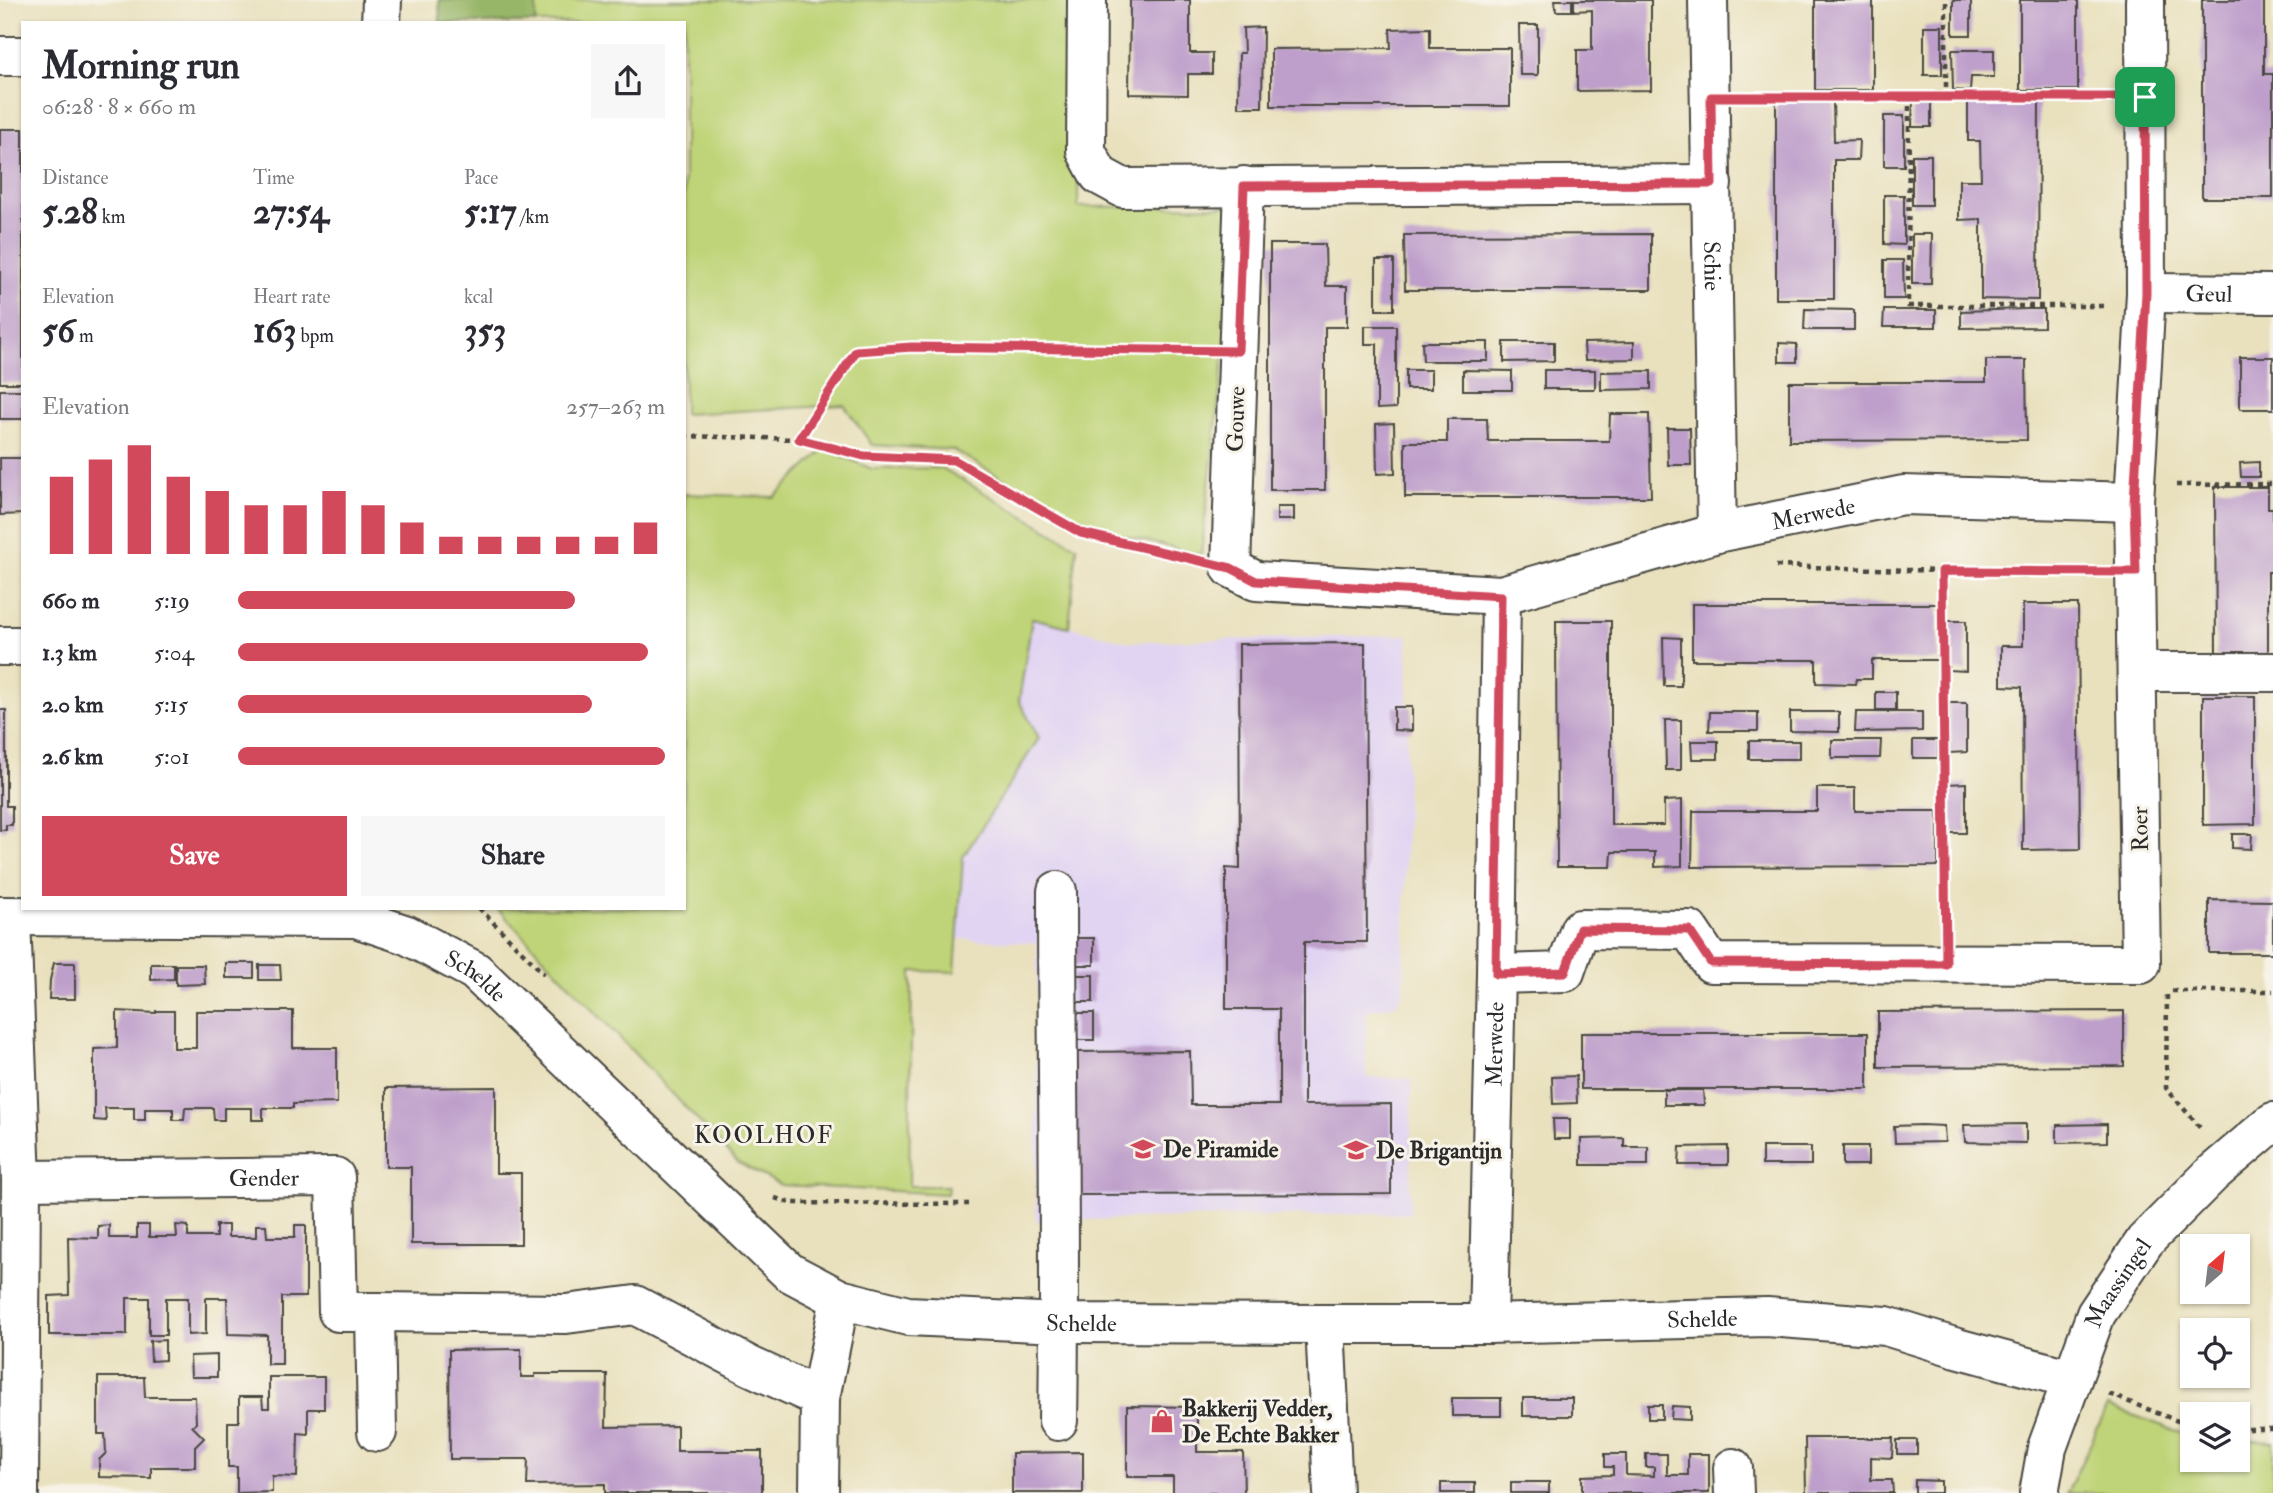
<!DOCTYPE html>
<meta charset="utf-8">
<style>
body{margin:0;font-family:"IM FELL Double Pica",serif;background:#f7f7f7;color:#2b2b33;height:100vh;display:flex;flex-direction:column;font-size:26px;white-space:nowrap}
*{box-sizing:border-box;margin:0}
p{font-size:23px;color:#7c7c81}
.icon{flex:none;width:38px;height:38px;fill:none;stroke:currentColor;stroke-width:2;stroke-linecap:round;stroke-linejoin:round}
.map{position:relative;flex:1;overflow:hidden}
.side{position:absolute;left:21px;top:21px;width:665px;height:889px;display:flex;flex-direction:column;background:#fff;border-radius:0px;box-shadow:0 2px 5px #0004}
.side>*{flex:none}
.needle{width:46px;rotate:28deg}
.controls{position:absolute;left:2180px;top:1234px;display:grid;gap:14px}
.controls a{display:grid;place-items:center;width:70px;height:70px;border-radius:0px;background:#fff;box-shadow:0 2px 5px #0004;font-size:35px}
.pin{position:absolute;display:grid;place-items:center;width:60px;height:60px;color:#fff;margin:-30px;border-radius:14px;box-shadow:0 4px 10px #0006}
.round{display:grid;place-items:center;flex:none;width:74px;height:74px;border-radius:0px;background:#f7f7f7}
.headline{display:flex;align-items:center;justify-content:space-between;height:119px;padding:0 21px}
h1{font-size:38px;font-weight:800;line-height:52px}
.metrics{display:grid;grid-template-columns:repeat(3,1fr);gap:10px;height:119px;padding:7px 21px}
.metrics div{display:grid;align-content:center}
.metrics b{font-size:35px;font-weight:800}
.metrics small{font-size:19px;font-weight:400}
.metrics p{font-size:19px}
.chart{height:196px;padding:14px 21px}
.chart p{display:flex;justify-content:space-between}
.chart svg{width:100%;height:126px;margin-top:7px;stroke:#d1495b;stroke-width:6}
.primary-button{display:flex;gap:14px;margin-top:auto;padding:14px 21px}
.primary-button a{flex:1;height:80px;border-radius:0px;background:#d1495b;color:#fff;font-size:28px;font-weight:800;line-height:80px;text-align:center}
.primary-button a+a{background:#f7f7f7;color:#2b2b33}
ul{padding:0 21px;list-style:none;font-size:23px}
li{display:grid;grid-template-columns:112px 84px 1fr;align-items:center;height:52px}
li i{height:18px;border-radius:9px;background:#d1495b}
.map>svg:first-child{display:block}
.built{fill:#e1d4f3}
.green{fill:#bfd478;stroke:#758052;stroke-width:2}
.forest{fill:#97b668;stroke:#61704a;stroke-width:2}
.building{fill:#be9fcb}
.lines{fill:none;stroke-linecap:round;stroke-linejoin:round}
.minor-casing{stroke:#484641;stroke-width:42}
.path{stroke:#484641;stroke-width:4.5;stroke-dasharray:5 5;stroke-linecap:butt}
.minor{stroke:#fff;stroke-width:38}
.route-casing{stroke:#fff;stroke-width:14}
.route{stroke:#d1495b;stroke-width:9}
.labels{text-anchor:middle;dominant-baseline:central;stroke-width:6;stroke-linejoin:round;paint-order:stroke}
.street-label{font-size:23px;fill:#2b2b2b;stroke:#f7f3e8}
.poi-label{font-size:23px;font-weight:bold;fill:#2b2b2b;stroke:#f7f3e8;text-anchor:start}
.neighbourhood-label{font-size:24px;letter-spacing:2px;fill:#2b2b2b;stroke:#f7f3e8}
</style>
<div class="map">
<svg width="2273" height="1493" viewBox="0 0 2273 1493">
<rect width="100%" height="100%" fill="#f7f3e8"/>
<filter id="ink" filterUnits="userSpaceOnUse"><feTurbulence type="fractalNoise" baseFrequency=".0143" numOctaves="2"/><feDisplacementMap in="SourceGraphic" scale="14" xChannelSelector="R" yChannelSelector="G"/><feConvolveMatrix kernelMatrix="1 2 1 2 8 2 1 2 1" color-interpolation-filters="sRGB"/></filter>
<filter id="wash" filterUnits="userSpaceOnUse"><feTurbulence type="fractalNoise" baseFrequency=".00686" numOctaves="4" result="noise"/><feDisplacementMap in="SourceGraphic" scale="28" xChannelSelector="R" yChannelSelector="G"/><feGaussianBlur stdDeviation="1.57" result="paint"/><feColorMatrix in="noise" values="0 0 0 0 0 0 0 0 0 0 0 0 0 0 0 0 0 1.4 0 .05"/><feComposite in="paint" operator="in"/></filter>
<g filter="url(#wash)">
<rect width="100%" height="100%" fill="#e9e1be"/>
<!-- built -->
<polygon class="built" points="1032,617 1129,642 1408,635 1404,991 1395,1005 1367,1011 1366,1077 1412,1079 1410,1213 1036,1221 1037,943 956,939 963,857 1039,738 1019,701"/>
<!-- green -->
<g class="green">
<polygon points="536,0 1079,0 1078,207 1241,206 1201,555 1085,526 953,450 872,445 844,405 684,414 684,23 536,23"/>
<polygon points="825,449 872,469 942,468 1077,547 1069,627 1032,618 1019,701 1039,738 963,857 955,972 912,971 909,1186 948,1186 947,1194 781,1185 738,1163 497,908 684,908 684,494 774,497"/>
<polygon points="2108,1406 2193,1437 2193,1460 2238,1460 2238,1440 2273,1442 2273,1493 2067,1493"/>
</g>
<!-- forest -->
<polygon class="forest" points="439,0 536,0 536,23 440,23"/>
<g id="blocks">
<!-- building -->
<g class="building">
<polygon points="1130,0 1190,0 1190,53 1212,53 1212,74 1188,74 1188,95 1129,94"/>
<polygon points="1555,0 1572,0 1572,11 1556,11"/>
<polygon points="1574,0 1651,0 1651,90 1577,91 1577,50 1592,50 1592,10 1574,11"/>
<rect x="1815" y="0" width="58" height="90"/>
<rect x="1953" y="0" width="18" height="35"/>
<rect x="2020" y="0" width="58" height="90"/>
<polygon points="2202,0 2264,0 2264,74 2273,74 2273,198 2202,198"/>
<polygon points="1519,25 1538,25 1538,75 1520,75"/>
<rect x="1924" y="26" width="18" height="49"/>
<polygon points="1263,27 1262,107 1238,107 1239,53 1244,53 1243,28"/>
<polygon points="1430,28 1430,48 1510,48 1510,106 1271,106 1271,49 1391,48 1390,29"/>
<polygon points="1952,50 1994,50 1994,77 1971,77 1970,91 1953,90"/>
<polygon points="1776,100 1833,101 1834,141 1859,140 1858,160 1834,160 1834,299 1776,299"/>
<polygon points="1968,100 2039,100 2038,300 1981,299 1981,219 1959,220 1959,180 1981,180 1980,141 1968,141"/>
<polygon points="1913,101 1931,102 1931,127 1912,127"/>
<rect x="1884" y="116" width="20" height="50"/>
<rect x="0" y="129" width="23" height="254"/>
<rect x="1912" y="155" width="19" height="50"/>
<polygon points="1884,195 1904,195 1904,245 1884,244"/>
<polygon points="1651,234 1651,290 1405,290 1404,235"/>
<polygon points="1912,234 1932,234 1931,284 1912,284"/>
<polygon points="1270,244 1325,244 1326,286 1347,286 1347,327 1325,327 1325,490 1270,490"/>
<rect x="1376" y="260" width="18" height="50"/>
<polygon points="1884,260 1903,260 1904,299 1884,299"/>
<polygon points="1805,309 1854,310 1854,330 1804,330"/>
<polygon points="2027,309 2044,309 2044,327 1961,328 1961,311"/>
<polygon points="1884,310 1936,310 1936,327 1883,327"/>
<polygon points="1365,326 1396,326 1396,408 1377,409 1377,344 1365,344"/>
<polygon points="1422,342 1488,342 1488,361 1423,361"/>
<polygon points="1504,342 1554,342 1554,361 1504,362"/>
<polygon points="1634,342 1634,359 1585,360 1584,343"/>
<polygon points="1779,343 1797,344 1797,362 1779,362"/>
<rect x="2240" y="357" width="33" height="52"/>
<polygon points="1986,360 2026,360 2027,440 1789,441 1789,382 1986,382"/>
<rect x="1406" y="370" width="25" height="19"/>
<polygon points="1463,370 1512,371 1512,390 1463,390"/>
<rect x="1544" y="370" width="51" height="19"/>
<polygon points="1651,371 1651,389 1601,390 1601,372"/>
<rect x="0" y="390" width="23" height="29"/>
<polygon points="1610,414 1649,414 1651,497 1405,497 1405,442 1447,442 1447,419 1487,419 1488,441 1609,441"/>
<polygon points="1394,423 1395,473 1377,474 1376,424"/>
<polygon points="1667,428 1690,428 1691,465 1668,465"/>
<polygon points="0,458 23,458 23,514 0,515"/>
<polygon points="2259,462 2259,477 2241,477 2240,463"/>
<polygon points="2215,487 2268,487 2268,508 2273,508 2273,572 2268,572 2268,657 2216,657"/>
<rect x="1277" y="507" width="17" height="13"/>
<polygon points="1692,604 1938,604 1938,660 1872,660 1872,679 1856,679 1855,684 1816,683 1816,660 1692,660"/>
<polygon points="2023,604 2078,604 2080,849 2023,850 2022,687 2001,686 2001,646 2023,646"/>
<polygon points="1556,621 1611,621 1611,825 1664,825 1664,801 1682,800 1682,866 1655,867 1655,852 1612,852 1611,867 1557,867"/>
<polygon points="1948,621 1966,621 1966,671 1948,670"/>
<polygon points="1663,637 1681,638 1681,686 1664,686"/>
<polygon points="1365,643 1367,942 1304,942 1304,1105 1391,1104 1391,1194 1074,1195 1072,1052 1190,1051 1191,1105 1279,1105 1279,1009 1226,1009 1226,868 1240,869 1239,644"/>
<rect x="1876" y="692" width="20" height="18"/>
<polygon points="2203,696 2255,696 2255,824 2203,825"/>
<polygon points="1949,703 1967,703 1967,752 1949,753"/>
<polygon points="1394,707 1412,707 1412,731 1394,730"/>
<polygon points="0,710 6,710 6,806 12,806 12,825 6,825 6,830 0,830"/>
<polygon points="1710,712 1758,712 1758,731 1709,731"/>
<polygon points="1790,712 1839,712 1839,732 1790,731"/>
<polygon points="1856,712 1922,712 1922,731 1855,732"/>
<polygon points="1665,720 1681,720 1681,770 1666,770"/>
<polygon points="1832,740 1881,740 1880,758 1832,758"/>
<rect x="1913" y="740" width="25" height="18"/>
<polygon points="1691,741 1718,741 1718,759 1692,759"/>
<rect x="1749" y="741" width="50" height="18"/>
<polygon points="1966,783 1966,833 1948,833 1948,784"/>
<polygon points="1817,788 1855,788 1855,811 1938,811 1938,866 1692,867 1693,811 1817,811"/>
<polygon points="2232,834 2252,834 2251,849 2232,848"/>
<polygon points="2209,900 2273,901 2273,953 2209,953"/>
<rect x="1073" y="938" width="21" height="27"/>
<polygon points="54,963 75,963 75,999 49,999 50,980"/>
<rect x="226" y="963" width="28" height="15"/>
<polygon points="151,964 174,964 174,979 151,980"/>
<polygon points="176,965 204,965 205,984 176,985"/>
<polygon points="259,965 280,965 281,980 259,980"/>
<polygon points="1073,975 1093,975 1093,1002 1074,1002"/>
<polygon points="117,1011 156,1013 156,1011 174,1011 174,1048 196,1048 196,1011 293,1011 293,1048 337,1048 337,1103 293,1104 293,1108 263,1108 263,1120 252,1120 252,1108 224,1108 224,1120 214,1120 213,1108 185,1108 184,1120 173,1120 173,1109 145,1109 145,1120 134,1120 134,1108 105,1108 106,1121 94,1120 94,1049 117,1048"/>
<polygon points="2124,1011 2124,1066 1878,1067 1878,1012"/>
<polygon points="1074,1013 1094,1013 1094,1040 1073,1040"/>
<rect x="1581" y="1033" width="287" height="56"/>
<polygon points="1576,1076 1577,1103 1553,1104 1552,1077"/>
<polygon points="496,1087 496,1173 521,1173 521,1244 411,1244 411,1167 386,1167 386,1088"/>
<polygon points="1664,1090 1703,1090 1704,1105 1664,1105"/>
<polygon points="1553,1119 1570,1119 1570,1139 1554,1139"/>
<polygon points="2026,1124 2026,1143 1965,1142 1964,1125"/>
<polygon points="2107,1124 2107,1142 2057,1143 2057,1125"/>
<polygon points="1922,1125 1944,1126 1945,1142 1895,1143 1894,1126"/>
<polygon points="1624,1138 1624,1147 1648,1147 1648,1165 1581,1165 1581,1139"/>
<polygon points="1728,1146 1728,1165 1679,1165 1680,1147"/>
<rect x="1843" y="1146" width="25" height="19"/>
<rect x="1762" y="1147" width="49" height="18"/>
<polygon points="109,1225 109,1238 137,1238 137,1225 149,1225 149,1237 177,1237 176,1225 188,1226 188,1237 216,1237 216,1225 228,1225 228,1237 256,1237 256,1225 266,1225 267,1237 295,1237 295,1225 306,1225 306,1297 282,1297 282,1364 267,1364 267,1335 228,1334 227,1298 206,1298 206,1334 188,1335 188,1298 166,1298 166,1335 149,1335 149,1298 127,1298 127,1335 49,1335 49,1296 69,1295 68,1237 98,1238 98,1226"/>
<polygon points="165,1340 165,1360 151,1361 150,1341"/>
<polygon points="521,1349 521,1377 535,1377 535,1374 607,1374 606,1427 677,1426 677,1451 762,1451 762,1493 605,1493 605,1484 527,1485 528,1459 450,1459 449,1350"/>
<polygon points="217,1355 217,1377 191,1377 190,1356"/>
<polygon points="98,1377 144,1377 145,1397 195,1397 196,1423 192,1426 204,1438 195,1447 195,1467 151,1467 151,1478 99,1477 99,1460 106,1453 105,1434 98,1434"/>
<polygon points="269,1377 324,1377 324,1409 308,1409 308,1434 298,1433 297,1477 272,1476 272,1492 237,1493 237,1467 228,1467 228,1422 239,1422 239,1397 262,1397 263,1408 269,1408"/>
<rect x="1452" y="1398" width="49" height="18"/>
<rect x="1523" y="1398" width="49" height="18"/>
<rect x="1648" y="1405" width="14" height="14"/>
<polygon points="1127,1406 1197,1407 1197,1452 1243,1452 1244,1493 1173,1493 1173,1477 1127,1477"/>
<polygon points="1672,1406 1690,1407 1690,1420 1671,1419"/>
<polygon points="1805,1438 1893,1438 1892,1458 1871,1457 1871,1480 1892,1480 1893,1493 1806,1493"/>
<rect x="1897" y="1440" width="20" height="14"/>
<polygon points="1083,1452 1083,1493 1012,1493 1012,1453"/>
<polygon points="1605,1454 1626,1454 1626,1475 1654,1476 1654,1467 1646,1467 1646,1454 1667,1454 1667,1475 1688,1475 1688,1454 1709,1454 1709,1493 1582,1493 1582,1476 1613,1475 1613,1467 1605,1467"/>
<polygon points="1915,1480 1941,1481 1941,1493 1915,1493"/>
<rect x="1511" y="1482" width="38" height="11"/>
<rect x="1441" y="1483" width="34" height="10"/>
</g>
</g>
</g>
<g filter="url(#ink)">
<use href="#blocks" fill-opacity="0" stroke="#484641" stroke-width="2"/>
<g class="lines">
<!-- minor casing -->
<g class="minor-casing">
<g id="minor">
<polyline points="1087,0 1086,151 1099,175 1123,188 1712,184"/>
<path id="s1" d="M1708,0L1717,533"/>
<polyline points="381,23 382,0"/>
<polyline points="0,56 23,56"/>
<polyline points="1244,186 1231,568 1256,581 1501,595"/>
<path id="s2" d="M2146,293L2273,294"/>
<polyline points="0,646 23,646"/>
<polyline points="2137,672 2273,672"/>
<path d="M1057,891C1057,1068 1061,1245 1058,1421"/>
<path id="s3" d="M0,916L356,918L407,935L475,971L789,1272L840,1299L908,1316L1060,1323L1325,1324H1488L1767,1317L1886,1326L1957,1348L2072,1379"/>
<polyline points="11,917 21,1180 19,1493"/>
<polyline points="1496,974 1565,972 1580,929 1689,930 1711,963 2141,964 2134,502 2146,293 2145,0"/>
<path id="s4" d="M21,1180L335,1177L338,1312H375L377,1432"/>
<polyline points="375,1312 566,1314 635,1305 750,1366 820,1398"/>
<polyline points="1325,1324 1333,1493"/>
<path id="s5" d="M1488,1324L1496,974L1501,595L1717,533L1903,495L2134,502"/>
<polyline points="1733,1468 1734,1493"/>
<polyline points="819,1493 820,1398 840,1299"/>
<path id="s6" d="M2039,1493L2047,1448L2096,1314L2145,1241L2213,1173L2273,1122"/>
</g>
</g>
<!-- path -->
<g class="path">
<polyline points="1909,96 1908,306 2104,306"/>
<polyline points="1750,97 2105,97"/>
<polyline points="1946,97 1946,0"/>
<polyline points="684,436 798,439 864,456 954,460 1081,533 1190,558"/>
<polyline points="798,439 856,351 912,347 1197,350"/>
<polyline points="2176,485 2273,484"/>
<polyline points="1776,566 1942,571 2093,572"/>
<polyline points="1942,571 1946,921"/>
<polyline points="479,908 544,974"/>
<polyline points="2172,991 2273,991"/>
<polyline points="2167,995 2166,1088 2202,1130"/>
<polyline points="775,1198 790,1203 969,1204"/>
<polyline points="2109,1394 2193,1427"/>
<polyline points="2238,1429 2273,1429"/>
</g>
<!-- minor -->
<use href="#minor" class="minor"/>
</g>
</g>
<g class="lines" filter="url(#ink)">
<!-- route casing -->
<g class="route-casing">
<polygon id="route" points="1711,97 2145,97 2146,293 2134,502 2136,572 1942,571 1946,964 1711,963 1689,930 1580,929 1565,972 1496,974 1501,596 1256,581 1231,568 1081,533 954,460 864,456 799,439 856,351 912,347 1238,351 1244,186 1712,184"/>
</g>
<!-- route -->
<use href="#route" class="route"/>
</g>
<!-- icons -->
<defs>
<g id="school-bare" transform="scale(1.89)"><path d="M0-5L7-2L0 1L-7-2ZM-4 1L0 2.5L4 1V4Q0 6-4 4Z" fill="#d1495b" stroke="#f7f3e8" stroke-width="2.5" paint-order="stroke"/></g>
<g id="shop-bare" transform="scale(1.89)"><path d="M-5-2.5h2.3a2.7 3.5 0 0 1 5.4 0H5L5.5 6h-11ZM-1.5-2.5h3a1.5 2.3 0 0 0-3 0Z" fill="#d1495b" stroke="#f7f3e8" stroke-width="2.5" paint-order="stroke"/></g>
</defs>
<g fill-rule="evenodd">
<use href="#school-bare" x="1143" y="1149"/>
<use href="#school-bare" x="1356" y="1150"/>
<use href="#shop-bare" x="1162" y="1421"/>
</g>
<g class="labels">
<!-- street labels -->
<g class="street-label">
<text stroke="none"><textPath href="#s1" startOffset="266">Schie</textPath></text>
<text stroke="none"><textPath href="#s2" startOffset="63">Geul</textPath></text>
<text transform="translate(1236 419) rotate(-88)">Gouwe</text>
<text stroke="none"><textPath href="#s5" startOffset="1052">Merwede</textPath></text>
<text transform="translate(2140 829) rotate(-91)">Roer</text>
<text stroke="none"><textPath href="#s3" startOffset="490">Schelde</textPath></text>
<text stroke="none"><textPath href="#s5" startOffset="280">Merwede</textPath></text>
<text stroke="none"><textPath href="#s4" startOffset="243">Gender</textPath></text>
<text stroke="none"><textPath href="#s6" startOffset="226">Maassingel</textPath></text>
<text stroke="none"><textPath href="#s3" startOffset="1844">Schelde</textPath></text>
<text stroke="none"><textPath href="#s3" startOffset="1223">Schelde</textPath></text>
</g>
<!-- poi labels -->
<g class="poi-label">
<text x="1163" y="1149">De Piramide</text>
<text x="1376" y="1150">De Brigantijn</text>
<text x="1182" y="1408">Bakkerij Vedder,<tspan x="1182" dy="26">De Echte Bakker</tspan></text>
</g>
<!-- neighbourhood labels -->
<g class="neighbourhood-label">
<text x="764" y="1135">KOOLHOF</text>
</g>
</g>
</svg>
<div class="controls">
<a><svg class="needle" viewBox="-14 -14 28 28"><path d="M0-13l5 13h-10z" fill="#e53935"/><path d="M0 13l5-13h-10z" fill="#7c7c81"/></svg></a>
<a><svg class="icon" aria-label="locate" viewBox="0 0 24 24"><circle cx="12" cy="12" r="6"/><path d="M12 2v4M12 18v4M2 12h4M18 12h4"/></svg></a>
<a><svg class="icon" aria-label="layers" viewBox="0 0 24 24"><path d="M12 4l9 5-9 5-9-5zM3 14l9 5 9-5"/></svg></a>
</div>
<div class="pin" style="left:2145px;top:97px;background:#1e9e55"><svg class="icon" aria-label="arrive" viewBox="0 0 24 24"><path d="M6 21V4h12l-3 4 3 4H6"/></svg></div>
<section class="side">
<div class="headline"><div><h1>Morning run</h1><p>06:28 · 8 × 660 m</p></div><a class="round"><svg class="icon" aria-label="share" viewBox="0 0 24 24"><path d="M12 15V3M7 8l5-5 5 5M5 13v7h14v-7"/></svg></a></div>
<div class="metrics">
<div><p>Distance</p><b>5.28<small> km</small></b></div>
<div><p>Time</p><b>27:54</b></div>
<div><p>Pace</p><b>5:17<small> /km</small></b></div>
</div>
<div class="metrics">
<div><p>Elevation</p><b>56<small> m</small></b></div>
<div><p>Heart rate</p><b>163<small> bpm</small></b></div>
<div><p>kcal</p><b>353</b></div>
</div>
<div class="chart"><p><span>Elevation</span>257–263 m</p>
<svg viewBox="0 0 160 44" preserveAspectRatio="none"><path d="M5 44V17M15 44V11M25 44V6M35 44V17M45 44V22M55 44V27M65 44V27M75 44V22M85 44V27M95 44V33M105 44V38M115 44V38M125 44V38M135 44V38M145 44V38M155 44V33"/></svg>
</div>
<ul>
<li><b>660 m</b>5:19<i style="width:79%"></i></li>
<li><b>1.3 km</b>5:04<i style="width:96%"></i></li>
<li><b>2.0 km</b>5:15<i style="width:83%"></i></li>
<li><b>2.6 km</b>5:01<i style="width:100%"></i></li>
</ul>
<div class="primary-button"><a>Save</a><a>Share</a></div>
</section>
</div>
